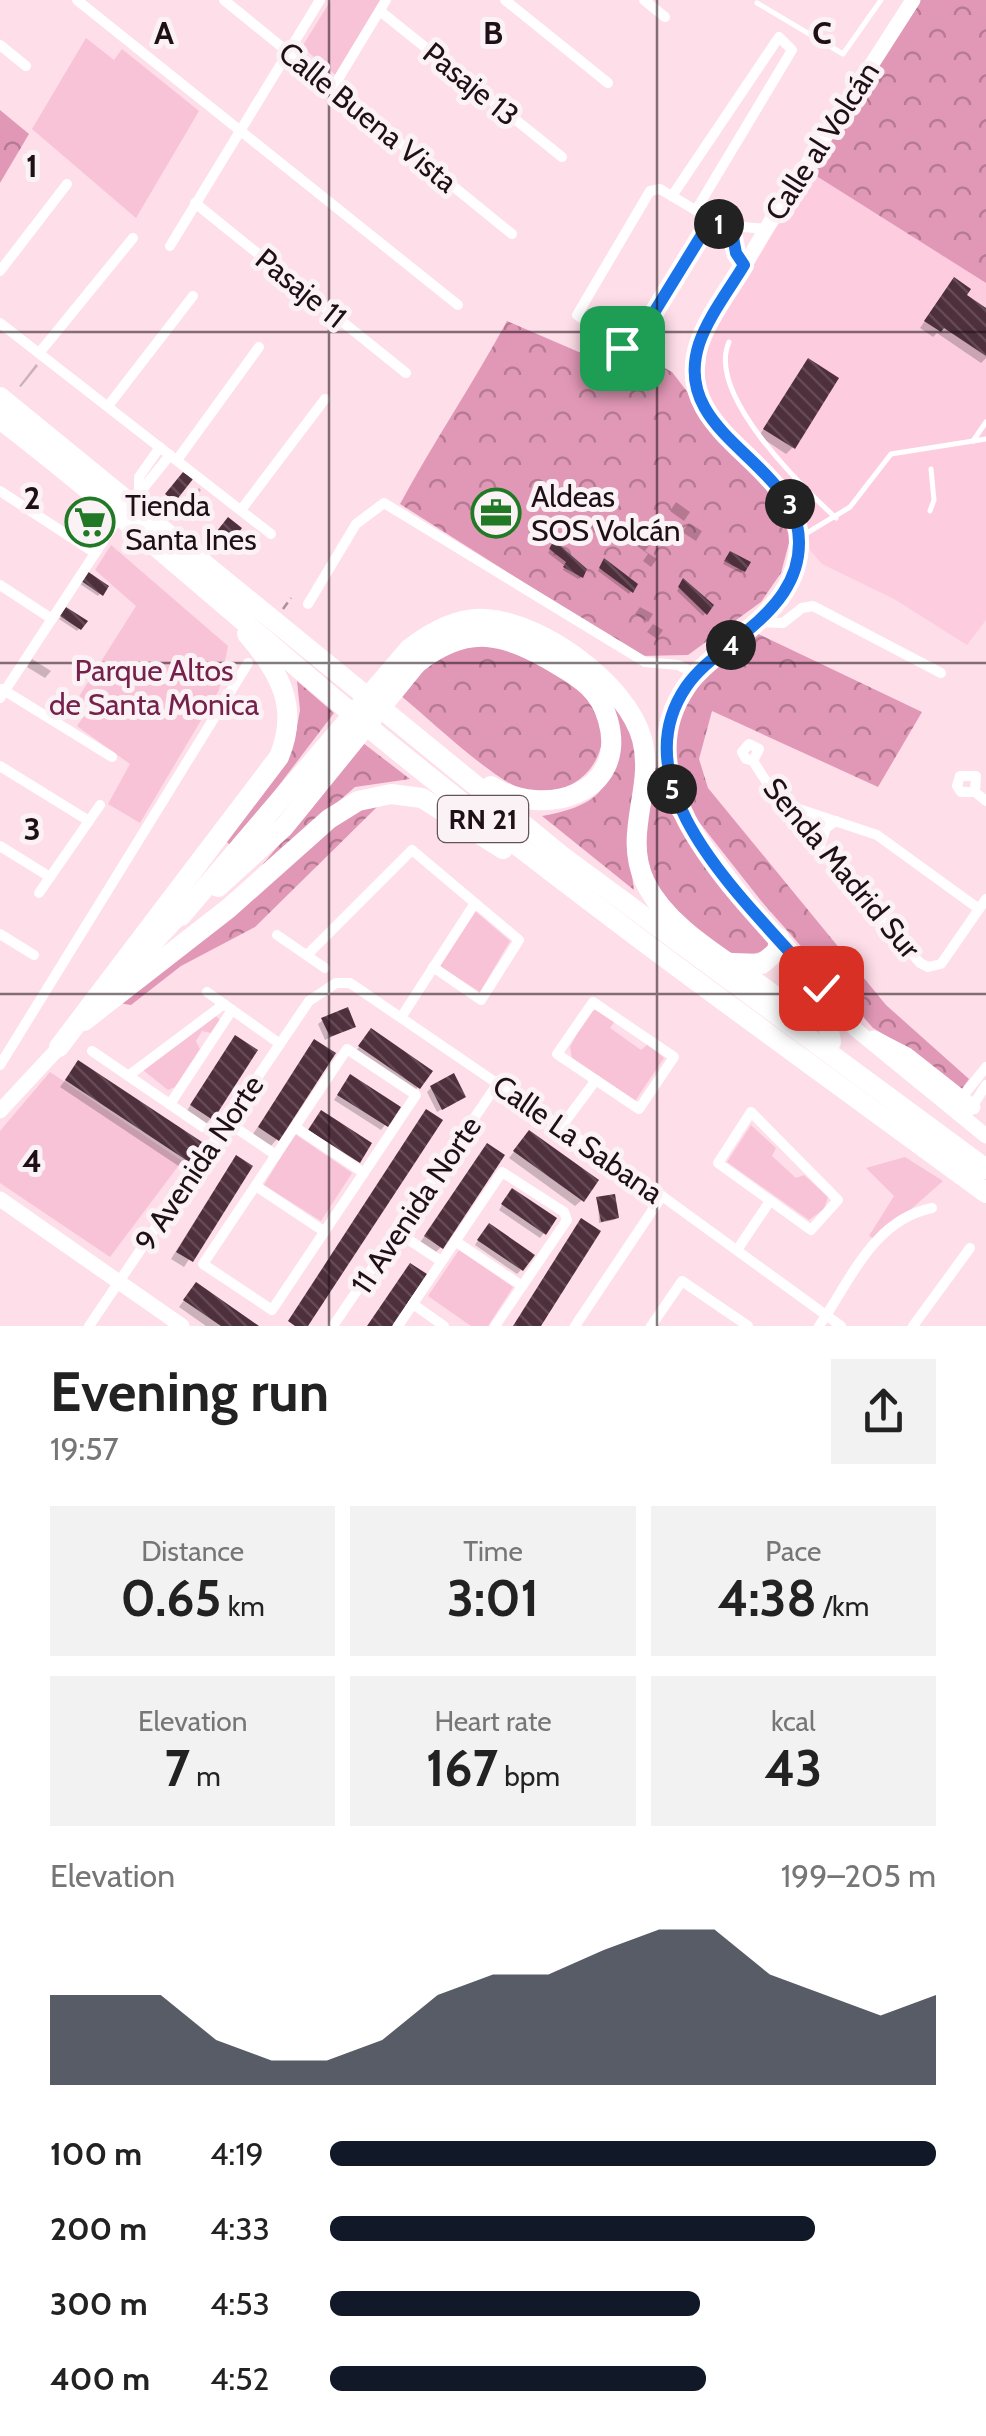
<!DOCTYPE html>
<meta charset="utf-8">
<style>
body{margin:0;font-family:Cabin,sans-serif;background:#f2f2f2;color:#222;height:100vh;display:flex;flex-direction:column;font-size:38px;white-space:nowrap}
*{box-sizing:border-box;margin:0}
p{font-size:32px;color:#767676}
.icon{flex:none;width:55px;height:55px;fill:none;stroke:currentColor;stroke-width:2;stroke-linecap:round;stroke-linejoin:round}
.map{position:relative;height:1326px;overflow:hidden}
.panel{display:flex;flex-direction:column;background:#fff;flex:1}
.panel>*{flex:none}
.pin{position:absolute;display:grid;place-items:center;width:85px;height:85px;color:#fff;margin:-42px;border-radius:20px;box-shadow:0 5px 15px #0006}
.km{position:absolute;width:50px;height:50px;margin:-25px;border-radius:50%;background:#222;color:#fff;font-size:28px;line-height:50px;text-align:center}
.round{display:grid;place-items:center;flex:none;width:105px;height:105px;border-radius:0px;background:#f2f2f2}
.summary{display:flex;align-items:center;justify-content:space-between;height:170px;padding:0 50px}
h1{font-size:55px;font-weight:700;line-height:75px}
.figures{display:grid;grid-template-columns:repeat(3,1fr);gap:15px;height:170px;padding:10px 50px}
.figures div{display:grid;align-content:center;border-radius:0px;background:#f2f2f2;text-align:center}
.figures b{font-size:50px;font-weight:700}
.figures small{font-size:28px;font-weight:400}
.figures p{font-size:28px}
.chart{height:280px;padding:20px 50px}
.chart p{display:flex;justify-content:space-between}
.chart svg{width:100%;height:180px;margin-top:10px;fill:#111827;opacity:.7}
ul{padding:0 50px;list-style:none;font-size:32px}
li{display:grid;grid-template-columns:160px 120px 1fr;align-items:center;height:75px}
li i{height:25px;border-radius:12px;background:#111827}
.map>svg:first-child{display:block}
.built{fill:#fdcddf}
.green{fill:#f9c3d7}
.forest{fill:url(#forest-crowns)}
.shadow{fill:#0003}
.building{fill:url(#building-back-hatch)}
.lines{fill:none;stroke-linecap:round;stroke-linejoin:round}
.path{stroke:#aa9099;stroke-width:2.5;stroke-dasharray:8 5;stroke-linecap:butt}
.lane{stroke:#fff;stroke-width:5}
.street{stroke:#fff;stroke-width:10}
.secondary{stroke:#fff;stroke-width:15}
.highway{stroke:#fff;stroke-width:20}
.route-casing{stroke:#fff;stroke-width:20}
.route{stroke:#1a73e8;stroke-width:12}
.grid{fill:none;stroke:#1e1016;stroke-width:2.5;stroke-opacity:0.55}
.labels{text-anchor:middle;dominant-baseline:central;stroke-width:10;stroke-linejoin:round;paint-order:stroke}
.shield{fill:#fbf2f5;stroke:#605459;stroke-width:2.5}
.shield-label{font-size:28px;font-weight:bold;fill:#1e1016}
.street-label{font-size:30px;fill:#1e1016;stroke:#fbf2f5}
.poi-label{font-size:30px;fill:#1e1016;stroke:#fbf2f5;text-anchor:start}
.park-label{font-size:30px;fill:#76214b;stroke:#fbf2f5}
.grid-label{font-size:32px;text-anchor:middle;font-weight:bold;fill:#1e1016;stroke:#fbf2f5;stroke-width:10;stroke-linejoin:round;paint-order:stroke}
</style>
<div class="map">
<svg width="986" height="1326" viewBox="0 0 986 1326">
<defs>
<pattern id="forest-crowns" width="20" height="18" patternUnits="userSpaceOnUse" patternTransform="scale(2.5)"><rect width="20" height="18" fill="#e198b6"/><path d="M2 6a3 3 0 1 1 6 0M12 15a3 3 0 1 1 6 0" fill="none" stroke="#b67b93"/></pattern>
<pattern id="building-back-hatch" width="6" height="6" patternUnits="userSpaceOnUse" patternTransform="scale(2.5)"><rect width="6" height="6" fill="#4e2f3c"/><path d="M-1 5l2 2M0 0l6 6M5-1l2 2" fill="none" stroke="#644a55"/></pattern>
</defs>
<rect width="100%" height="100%" fill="#fedee9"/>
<!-- built -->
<polygon class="built" points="810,172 986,283 986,620 967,645 894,599 822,564 810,550 808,528 789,487 711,408 704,388 705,351 713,332"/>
<!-- green -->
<g class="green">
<polygon points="331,0 386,0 339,78 302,47"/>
<polygon points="86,38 114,60 122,49 199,111 136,218 32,129"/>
<polygon points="111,545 228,646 219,690 140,823 108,804 130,764 77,726 91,706 78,698 136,606 95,570"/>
<polygon points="475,911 510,941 480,992 438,965"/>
<polygon points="599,1009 615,1021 610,1028 641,1050 648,1044 664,1058 635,1101 572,1059 570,1047 589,1012"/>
<polygon points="216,1016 220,1020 211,1033 202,1031 196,1041 200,1049 175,1087 168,1090 143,1070"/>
<polygon points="50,1072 182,1161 110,1257 0,1183 0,1131"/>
<polygon points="751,1125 776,1148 772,1156 796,1178 804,1175 828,1197 824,1209 809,1220 727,1162"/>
<polygon points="295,1134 352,1173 321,1221 264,1185"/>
<polygon points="905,1157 943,1181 876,1240 869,1236 894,1196 866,1168"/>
<polygon points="459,1250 513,1287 488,1326 471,1326 428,1296"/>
</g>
<!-- forest -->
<g class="forest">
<polygon points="915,0 986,0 986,283 810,172"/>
<polygon points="0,110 29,134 0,183"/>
<path d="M507,321L609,365L629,348L672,372L733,451L777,496L790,539L781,573L761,602L688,655L640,656L400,504C434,441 473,384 507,321Z"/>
<polygon points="752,631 922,712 878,787 712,711 699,759 708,788 886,1005 969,1079 958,1094 898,1043 873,1028 762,902 688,808 676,786 669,759 684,697"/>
<path d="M474,645C486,646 500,646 512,648C534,653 592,688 599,709C616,760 573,803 523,789C495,782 426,716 400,695C421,669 442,655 474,645Z"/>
<polygon points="297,681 334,713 232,847 225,840 294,743 300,710"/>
<path d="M606,692L628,716L641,775L627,839L634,890L542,816C629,801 612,762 606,692Z"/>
<polygon points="363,743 410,779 355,787 254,875"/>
<path d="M661,767L675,813L763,924L771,944C736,980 670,917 654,884C648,871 645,852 643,838C640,817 651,789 655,768Z"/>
<polygon points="377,807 255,927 181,966 131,1005 118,1003 352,812"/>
</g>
<!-- shadow -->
<g class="shadow">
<polygon points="948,287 986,311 986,358 981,363 937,333 933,337 920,328"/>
<polygon points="808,361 793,447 786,454 759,436"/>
<polygon points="36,364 38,366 21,387 19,386"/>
<polygon points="199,488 201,490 183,512 182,510"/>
<polygon points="676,502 690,512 684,521 670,511"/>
<polygon points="689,523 702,531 696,541 682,532"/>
<polygon points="638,535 651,543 645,551 657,559 651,567 643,561 648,554 633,543"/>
<polygon points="552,546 581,577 578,579 563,570 565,566 548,553"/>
<polygon points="728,556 743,570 741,573 723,564"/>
<polygon points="602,564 631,591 629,594 598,571"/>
<polygon points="87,574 106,587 98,596 80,584"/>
<polygon points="683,581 697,590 694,595 710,606 703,616 677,591"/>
<polygon points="640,607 653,614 648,622 635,614"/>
<polygon points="67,610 84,622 77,631 59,619"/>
<polygon points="653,624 663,630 657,639 647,632"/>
<polygon points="32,659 51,671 45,678 27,667"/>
<polygon points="323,1020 353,1026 325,1040 318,1024"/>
<polygon points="367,1036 418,1087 414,1092 356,1051"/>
<polygon points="314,1042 277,1139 271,1146 253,1134"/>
<polygon points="229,1045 211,1118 205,1125 186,1112"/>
<polygon points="78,1063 198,1143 187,1161 180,1167 60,1087"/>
<polygon points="346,1082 398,1108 381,1130 334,1100"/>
<polygon points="431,1088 463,1097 437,1112 427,1092"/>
<polygon points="523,1140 582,1200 575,1206 509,1158"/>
<polygon points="487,1146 441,1247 434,1254 419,1244"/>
<polygon points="230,1165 250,1167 184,1267 171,1259"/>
<polygon points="508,1195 544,1233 540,1238 499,1210"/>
<polygon points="598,1199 617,1218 614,1220 599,1223"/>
<polygon points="484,1231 521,1270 517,1274 475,1245"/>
<polygon points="190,1292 254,1326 206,1326 179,1307"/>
</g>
<!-- building -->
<g class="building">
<polygon points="954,277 971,289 967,295 986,308 986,356 944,328 941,332 924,321"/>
<polygon points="808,358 839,378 795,449 763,429"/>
<polygon points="183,472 193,479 175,502 165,494"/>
<polygon points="228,517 242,528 231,543 217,531"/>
<polygon points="554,540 587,569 583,578 563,567 566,562 549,549"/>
<polygon points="730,551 751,562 745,572 724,561"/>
<polygon points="604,558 638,584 633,593 599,568"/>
<polygon points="87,571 109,586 103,596 80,580"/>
<polygon points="683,578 714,605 707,615 678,587"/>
<polygon points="66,607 88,621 81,630 60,616"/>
<polygon points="348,1007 356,1027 330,1037 321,1018"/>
<polygon points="371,1028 433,1071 420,1089 358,1046"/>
<polygon points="235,1035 258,1050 213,1120 190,1105"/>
<polygon points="314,1039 336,1053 279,1141 258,1127"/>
<polygon points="78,1060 202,1142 189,1162 65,1080"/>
<polygon points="454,1073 466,1097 442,1110 430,1086"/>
<polygon points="350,1074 401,1107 388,1127 337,1095"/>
<polygon points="426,1109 443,1120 308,1326 295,1326 288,1321"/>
<polygon points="321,1110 372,1143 360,1163 308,1130"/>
<polygon points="529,1130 599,1180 584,1202 513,1151"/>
<polygon points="487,1143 505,1155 443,1249 424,1236"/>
<polygon points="236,1155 253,1166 193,1262 176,1252"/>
<polygon points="512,1188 557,1218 546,1235 501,1204"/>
<polygon points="615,1194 619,1218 601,1222 596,1197"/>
<polygon points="581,1218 601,1231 541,1326 513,1326"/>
<polygon points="489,1223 535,1255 523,1271 477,1240"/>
<polygon points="410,1263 427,1274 392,1326 367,1326"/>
<polygon points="196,1282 259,1326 221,1326 183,1300"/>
</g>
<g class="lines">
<!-- path -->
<polyline class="path" points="283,609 291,598"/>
<!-- lane -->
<g class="lane">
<polyline points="757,3 843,54 881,0"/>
<path d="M729,342C706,394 800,485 836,518"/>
<polyline points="973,441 986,422"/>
<polyline points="930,511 934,500 931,469"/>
<polyline points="802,536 850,507 891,454 986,439"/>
</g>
<!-- street -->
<g class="street">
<polyline points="77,0 458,305"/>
<polyline points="224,0 512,234"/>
<polyline points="505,0 608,83"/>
<polyline points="644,0 665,17"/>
<polyline points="380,11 562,157"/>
<polyline points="0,45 26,66"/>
<polyline points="334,86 386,0"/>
<polyline points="672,196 779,37 792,50 696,210"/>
<polyline points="195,203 406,373"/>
<polyline points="711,220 635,345 622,348 577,315 650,191 660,189 732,232"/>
<polyline points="170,246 320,0"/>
<polyline points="744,265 736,253 732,232 743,227 766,229"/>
<polyline points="0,271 67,184"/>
<polyline points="0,323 271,534"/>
<polyline points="40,352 133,238"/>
<polyline points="108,406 193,296"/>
<polyline points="177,460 259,347"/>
<polyline points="139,489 139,477 160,447"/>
<polyline points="0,491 95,553"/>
<polyline points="241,510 325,399"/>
<polyline points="0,585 52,619"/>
<polyline points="308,604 356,524 384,503 645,662 678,665 696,674"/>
<polyline points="758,622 783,623 802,608 813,606 941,673"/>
<polyline points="2,689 112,757"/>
<polyline points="0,698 113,526 170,455"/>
<polyline points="753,761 759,749 749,744 742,752 746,759 753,761 780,803 920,963 928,967 941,964 986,899"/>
<polyline points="0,766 89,821"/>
<polyline points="975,792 976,776 960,776 957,786 961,792 975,792 986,801"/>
<polyline points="784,804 877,835 979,909"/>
<polyline points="0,846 50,877"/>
<polyline points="819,848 826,828 836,821"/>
<polyline points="39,893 100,805"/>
<polyline points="0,934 34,955"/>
<polyline points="277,935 325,968"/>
<polyline points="307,955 412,850 519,940 481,1000 433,967"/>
<polyline points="207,992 280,1044"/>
<polygon points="593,1002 674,1057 639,1109 557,1054"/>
<polyline points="402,1016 475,903"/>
<polygon points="347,1049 416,1095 272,1310 203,1264"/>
<polyline points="92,1051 203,1127"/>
<polyline points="0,1065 248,663"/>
<polyline points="128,1076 224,1004"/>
<polyline points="959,1101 986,1067"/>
<polyline points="170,1104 232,1010"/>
<polyline points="970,1110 986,1085"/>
<polygon points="751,1112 838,1200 811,1230 718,1163"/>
<polyline points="227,1122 276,1155"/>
<polyline points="295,1127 364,1173"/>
<polyline points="561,1127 596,1080"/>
<polyline points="256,1186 325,1232"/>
<polyline points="397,1232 441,1261"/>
<polyline points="455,1241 522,1286"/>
<polyline points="737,1250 770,1201"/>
<polyline points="413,1304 444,1326"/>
<polyline points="89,1326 309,1001 336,983 350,983 662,1196 841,1326"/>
<polyline points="333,1326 498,1083"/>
<polyline points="398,1326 502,1172 564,1212 567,1220 495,1326"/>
<polyline points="575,1326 662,1196"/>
<polyline points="651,1326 682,1281 748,1326"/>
<path d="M819,1326C851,1280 873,1220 932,1208"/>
<polyline points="913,1326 970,1248"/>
</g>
<!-- secondary -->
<g class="secondary">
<polyline points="913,0 766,229 700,341 696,382 704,407 724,435 786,498 798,526 799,551 783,595 687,686 675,706 665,752 679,811 754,910 855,1029 986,1136"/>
<polyline points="115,987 181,916"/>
<polyline points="874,1038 907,1055 973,1107"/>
<polyline points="0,1111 66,1040"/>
<polyline points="0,1199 182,1326"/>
</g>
<!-- highway -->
<g class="highway">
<polyline points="0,397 562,856 986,1169"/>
<path d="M0,419C136,524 261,640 394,748C586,904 787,1047 986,1193"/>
<path d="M218,887L284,827L417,663C469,622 505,634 558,665C582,679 600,691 608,720C629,794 544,819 491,786"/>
<path d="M181,916L409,649C431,632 457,617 485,619C542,622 627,684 642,739C655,788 622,833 645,882C669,932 733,963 776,997"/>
<polyline points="733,963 762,964 777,951 779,938"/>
<polyline points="821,988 831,1042"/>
<polyline points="84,1021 229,908 329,819 358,801 391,794 422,798 503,849"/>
<path d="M59,1047L279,757C300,707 279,671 247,634"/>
</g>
</g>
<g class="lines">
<!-- route casing -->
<g class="route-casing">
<path id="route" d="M622,348L634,345L711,220L732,232L736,253L744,265C729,290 708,317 699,344C669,437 800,461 799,543C799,581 775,608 747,631C726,649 701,665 686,687C614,793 761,913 821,988"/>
</g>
<!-- route -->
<use href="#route" class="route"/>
</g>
<!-- grid -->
<path class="grid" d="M329,0V1326M657,0V1326M0,332H986M0,663H986M0,994H986"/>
<!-- icons -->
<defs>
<g id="office-ring" transform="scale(2.5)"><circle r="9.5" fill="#fbf2f5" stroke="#217926" stroke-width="1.5"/><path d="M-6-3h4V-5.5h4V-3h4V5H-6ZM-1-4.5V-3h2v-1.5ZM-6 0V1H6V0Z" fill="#217926"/></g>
<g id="supermarket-ring" transform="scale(2.5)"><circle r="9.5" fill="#fbf2f5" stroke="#217926" stroke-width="1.5"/><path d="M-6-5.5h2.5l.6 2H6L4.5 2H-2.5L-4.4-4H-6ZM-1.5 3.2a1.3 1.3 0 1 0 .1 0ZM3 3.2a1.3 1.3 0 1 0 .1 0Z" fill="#217926"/></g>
</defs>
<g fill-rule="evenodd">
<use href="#office-ring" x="496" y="513"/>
<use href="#supermarket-ring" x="90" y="522"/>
</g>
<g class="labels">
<!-- shield labels -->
<rect class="shield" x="438" y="796" width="90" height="46" rx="8"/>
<g class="shield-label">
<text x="483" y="819">RN 21</text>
</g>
<!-- street labels -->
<g class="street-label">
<text transform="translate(471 84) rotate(39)">Pasaje 13</text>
<text transform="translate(368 117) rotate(39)">Calle Buena Vista</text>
<text transform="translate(822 141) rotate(-57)">Calle al Volcán</text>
<text transform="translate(301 288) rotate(39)">Pasaje 11</text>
<text transform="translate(842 868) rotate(50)">Senda Madrid Sur</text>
<text transform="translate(578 1139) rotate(35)">Calle La Sabana</text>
<text transform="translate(199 1163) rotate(-56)">9 Avenida Norte</text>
<text transform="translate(416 1205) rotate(-56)">11 Avenida Norte</text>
</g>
<!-- poi labels -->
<g class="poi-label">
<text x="531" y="496">Aldeas<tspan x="531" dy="34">SOS Volcán</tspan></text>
<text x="125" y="505">Tienda<tspan x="125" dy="34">Santa Ines</tspan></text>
</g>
<!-- park labels -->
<g class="park-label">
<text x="154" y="670">Parque Altos<tspan x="154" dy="34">de Santa Monica</tspan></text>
</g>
</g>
<g class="grid-label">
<text x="164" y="44">A</text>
<text x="493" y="44">B</text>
<text x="822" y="44">C</text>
<text x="32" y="177">1</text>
<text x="32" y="509">2</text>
<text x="32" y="840">3</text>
<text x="32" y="1172">4</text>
</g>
</svg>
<div class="pin" style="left:622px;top:348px;background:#1e9e55"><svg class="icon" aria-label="arrive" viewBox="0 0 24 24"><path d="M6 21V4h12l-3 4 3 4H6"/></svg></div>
<div class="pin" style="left:821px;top:988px;background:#d93025"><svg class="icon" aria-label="check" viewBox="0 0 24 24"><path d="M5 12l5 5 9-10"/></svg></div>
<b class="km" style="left:719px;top:224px">1</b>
<b class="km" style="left:790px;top:504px">3</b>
<b class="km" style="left:731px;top:645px">4</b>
<b class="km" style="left:672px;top:789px">5</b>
</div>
<section class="panel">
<div class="summary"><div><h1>Evening run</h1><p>19:57</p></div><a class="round"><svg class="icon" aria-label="share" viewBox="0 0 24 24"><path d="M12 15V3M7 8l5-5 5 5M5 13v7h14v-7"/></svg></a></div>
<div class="figures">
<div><p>Distance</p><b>0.65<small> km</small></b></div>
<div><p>Time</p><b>3:01</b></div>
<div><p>Pace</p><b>4:38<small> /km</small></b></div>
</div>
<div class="figures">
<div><p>Elevation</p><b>7<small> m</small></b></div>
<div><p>Heart rate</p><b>167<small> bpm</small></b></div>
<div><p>kcal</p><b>43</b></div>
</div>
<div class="chart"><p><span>Elevation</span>199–205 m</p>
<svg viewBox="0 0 160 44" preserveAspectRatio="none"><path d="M0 44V22L10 22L20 22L30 33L40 38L50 38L60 33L70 22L80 17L90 17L100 11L110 6L120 6L130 17L140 22L150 27L160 22V44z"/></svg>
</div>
<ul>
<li><b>100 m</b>4:19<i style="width:100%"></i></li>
<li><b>200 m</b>4:33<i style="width:80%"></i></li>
<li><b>300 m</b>4:53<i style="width:61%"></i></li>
<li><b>400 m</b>4:52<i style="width:62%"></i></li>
</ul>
</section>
